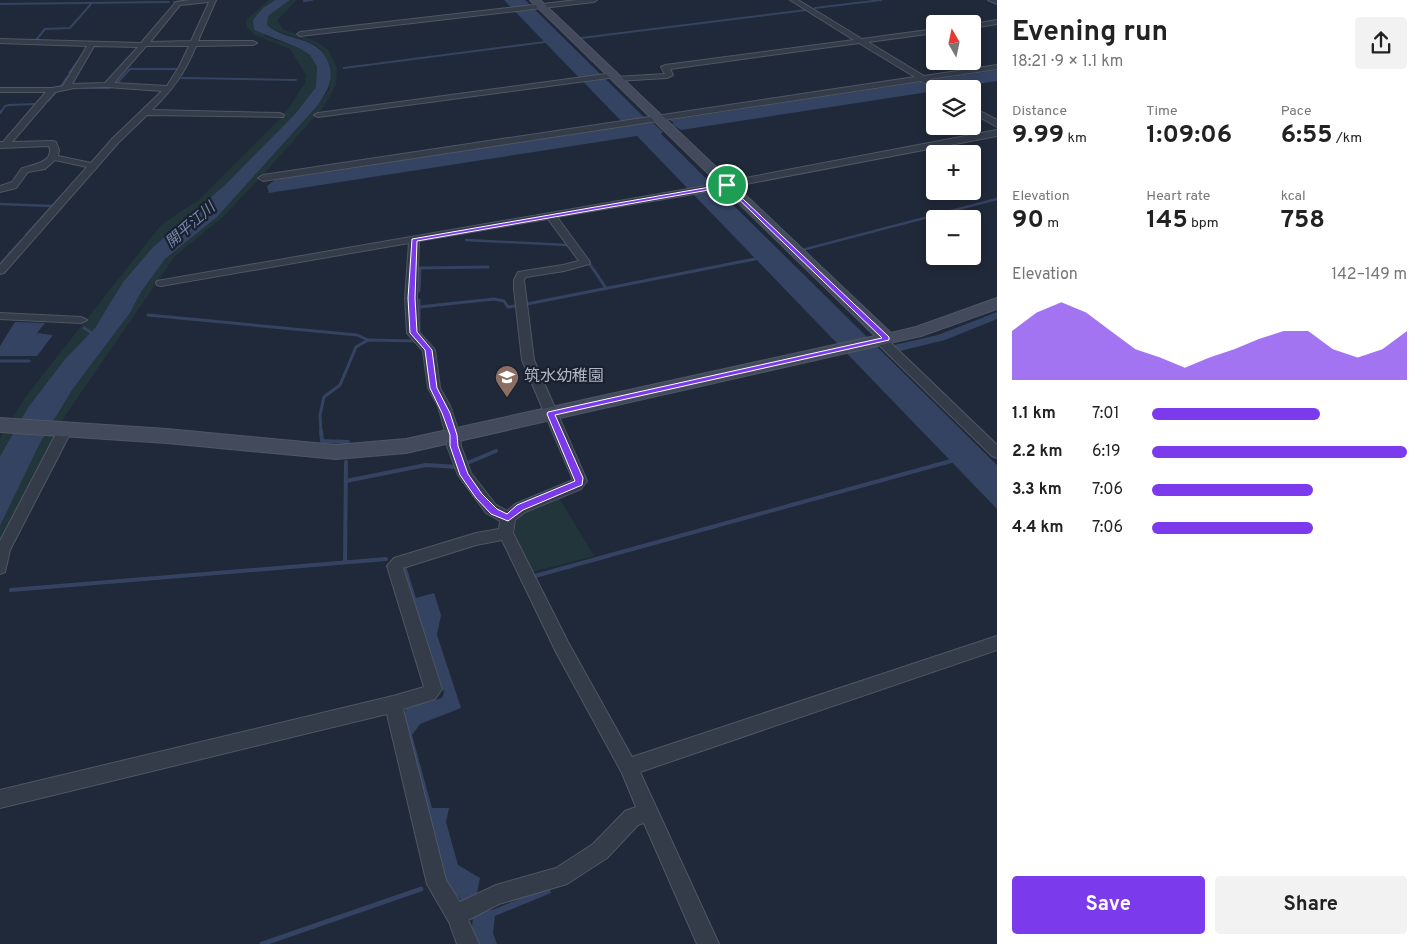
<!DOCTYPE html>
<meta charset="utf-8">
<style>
body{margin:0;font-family:Overpass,"Noto Sans JP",sans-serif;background:#f2f2f2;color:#222;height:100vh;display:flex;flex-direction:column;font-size:19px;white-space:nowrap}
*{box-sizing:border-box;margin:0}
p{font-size:16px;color:#767676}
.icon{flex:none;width:28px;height:28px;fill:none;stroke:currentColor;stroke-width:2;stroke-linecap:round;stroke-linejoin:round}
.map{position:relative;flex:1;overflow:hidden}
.side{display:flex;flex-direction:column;background:#fff;width:425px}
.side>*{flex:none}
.needle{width:32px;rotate:351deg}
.tools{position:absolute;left:926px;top:15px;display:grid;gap:10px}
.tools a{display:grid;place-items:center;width:55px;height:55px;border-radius:5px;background:#fff;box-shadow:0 2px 8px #0003;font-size:25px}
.pin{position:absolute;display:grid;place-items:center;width:42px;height:42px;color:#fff;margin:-21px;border:2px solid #fff;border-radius:50%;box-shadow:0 1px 5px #0007}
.round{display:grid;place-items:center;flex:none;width:52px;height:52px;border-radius:5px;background:#f2f2f2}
.summary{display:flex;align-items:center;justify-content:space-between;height:85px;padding:0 15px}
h1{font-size:28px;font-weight:700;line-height:38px}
.stats{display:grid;grid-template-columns:repeat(3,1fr);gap:8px;height:85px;padding:5px 15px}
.stats div{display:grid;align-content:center}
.stats b{font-size:25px;font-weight:700}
.stats small{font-size:14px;font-weight:400}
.stats p{font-size:14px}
.chart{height:140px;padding:10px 15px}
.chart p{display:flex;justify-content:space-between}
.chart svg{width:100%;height:90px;margin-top:5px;fill:#7c3aed;opacity:.7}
.primary-button{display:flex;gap:10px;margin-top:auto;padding:10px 15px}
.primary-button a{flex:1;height:58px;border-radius:5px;background:#7c3aed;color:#fff;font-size:20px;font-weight:700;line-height:58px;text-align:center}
.primary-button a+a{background:#f2f2f2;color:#222}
ul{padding:0 15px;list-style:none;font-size:16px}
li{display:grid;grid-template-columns:80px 60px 1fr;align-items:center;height:38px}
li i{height:12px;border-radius:6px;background:#7c3aed}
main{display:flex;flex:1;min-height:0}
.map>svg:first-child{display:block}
.green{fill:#22353a}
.water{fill:#344361}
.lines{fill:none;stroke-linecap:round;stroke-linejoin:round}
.stream-far4{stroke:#344361;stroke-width:2}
.stream-far3{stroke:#344361;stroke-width:2.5}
.stream-far2{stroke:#344361;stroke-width:3}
.stream-far1{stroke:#344361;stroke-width:4}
.stream{stroke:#344361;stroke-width:5}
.street-casing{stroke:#4f5664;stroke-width:2}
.secondary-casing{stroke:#4f5664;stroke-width:2}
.street{fill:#343b49;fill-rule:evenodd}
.secondary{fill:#424a5c;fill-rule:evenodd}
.route{fill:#7c3aed;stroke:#fff;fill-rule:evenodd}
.labels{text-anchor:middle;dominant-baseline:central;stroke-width:4.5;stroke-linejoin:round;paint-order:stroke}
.far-water-label{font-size:15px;font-style:italic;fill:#768aaf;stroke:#1a202e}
.poi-label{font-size:16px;fill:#afb6c6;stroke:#1a202e;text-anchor:start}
</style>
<main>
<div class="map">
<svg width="997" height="944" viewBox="0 0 997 944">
<rect width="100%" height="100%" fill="#202939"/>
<!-- green -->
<g class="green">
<polygon points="269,0 275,0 263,8 264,36 299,48 310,55 317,67 316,87 295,114 225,185 153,247 123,282 95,328 66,358 29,406 0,456 0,438 26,396 161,225 201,198 284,115 305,83 306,75 290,49 255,35 246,26 247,19"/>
<path d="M290,0H297L277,20L283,29L318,42L329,51L337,68L336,85L324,106L261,177L223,217L175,256L65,416L0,548V526L40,443L72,390L130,313L141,292L165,259L217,217L318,105L330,88C329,78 329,65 325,56C319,38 281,37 267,25L268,16Z"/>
<path d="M558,496L594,556L532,572C527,561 517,548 515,536C510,512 541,503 558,496Z"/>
</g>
<!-- water -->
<g class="water">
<path d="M275,0H290L268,16L267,25C286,42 318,35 328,62C335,79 327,91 318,105L217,217L165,259L141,292L130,313L72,390L40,443L0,526V456L29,406L66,358L95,328L123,282L153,247L225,185L295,114L316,87L317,67L310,55L299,48L254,30L253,20L263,8Z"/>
<polygon points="504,0 525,0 648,121 651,121 663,132 661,134 997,465 997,509 637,136 269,193 267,186 275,180 626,126"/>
<polygon points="997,70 997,81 947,89 939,85 930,87 935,91 681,130 672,124 674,123 670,120 921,82 927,85 936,84 931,80"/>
<polygon points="997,312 997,319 945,340 900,351 894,345 938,335"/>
<polygon points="15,322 45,323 37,333 53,335 37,356 0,356 0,346"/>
<polygon points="406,566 416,598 434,593 441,615 437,635 461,708 420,724 412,735 432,808 449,808 446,822 458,865 480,878 477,893 482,906 492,910 549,887 551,893 495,916 493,933 497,944 479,944 472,929 473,913 444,881 402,716 407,708 442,698 444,692 402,569"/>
</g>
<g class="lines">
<!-- stream-far4 -->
<g class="stream-far4">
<polyline points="304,1 312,0"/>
<polyline points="174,2 185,1"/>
<polyline points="0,4 169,2"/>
<polyline points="815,8 881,0"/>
<polyline points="581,38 806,10"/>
<polyline points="36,40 45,29 70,28 91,4"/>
<polyline points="344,68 545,42"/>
<polyline points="69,73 78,61"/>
<polyline points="182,78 296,80"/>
<polyline points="115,85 130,69 178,69 166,87"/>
<polyline points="61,86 68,76"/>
<polyline points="81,88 110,88"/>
<polyline points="48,101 56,92 62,90"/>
<polyline points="1,112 5,106 9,105 35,104"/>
</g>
<!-- stream-far3 -->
<g class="stream-far3">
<polyline points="0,113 1,111"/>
<polyline points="0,204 52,206"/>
<polyline points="26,235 66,191"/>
<polyline points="466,240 567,245"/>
<polyline points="802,250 997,199"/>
<polyline points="10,253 22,240"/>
</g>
<!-- stream-far2 -->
<g class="stream-far2">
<polyline points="587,260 606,288"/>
<polyline points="0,265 11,252"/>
<polyline points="419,291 420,268 488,267"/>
<polyline points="419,300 419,334"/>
<polyline points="527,304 755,259"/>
<polyline points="419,307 494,299 504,301 508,307 515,306"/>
<polyline points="148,315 357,335 368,340"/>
<polyline points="84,328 95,335"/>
<polyline points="0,361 29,361"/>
<polyline points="321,432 320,415 324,397 340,385 356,347 368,340 415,341"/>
</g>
<!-- stream-far1 -->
<g class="stream-far1">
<polyline points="321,431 322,441 348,442"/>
<polyline points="465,464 496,451"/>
<polyline points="346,481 426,465 458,467"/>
<polyline points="345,562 346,462"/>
<polyline points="535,576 951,461"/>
<polyline points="11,590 386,559"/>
</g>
<!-- stream -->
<polyline class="stream" points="262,944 421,889"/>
<!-- street casing -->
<g class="street-casing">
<g id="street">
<path d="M190,0H216L198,41H253L257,43L253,45L196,46C184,74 174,88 152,110L280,113L284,115L283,117L147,115L119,142L4,273L0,274V265L87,167L55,160L45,169L28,172L16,188L0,192V186L12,182L22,168C33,165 55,162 49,146L0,148V142H3L46,92H0V88H52L63,86L87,46L0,43V39L141,43L176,2ZM209,2L191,41L150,42L180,5ZM94,46L138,47L105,83L72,84ZM146,46H189L179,67L167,86L114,83ZM107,87L162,91L113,138L91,163L58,156L59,150L56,142L53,141L12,142L55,92L74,88Z"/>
<polygon points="577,0 597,0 594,2 300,36 297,34 300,32"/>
<polygon points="790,0 798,0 862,39 935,29 935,33 868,42 924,76 997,65 997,69 930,79 944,89 935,89 921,81 263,181 258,178 263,175 915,77 859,43 670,69 673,75 667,78 616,81 612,79 616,77 665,74 661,67 665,65 854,40"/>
<polygon points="988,0 997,0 997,4"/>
<polygon points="997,20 997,24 972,28 972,24"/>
<polygon points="613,73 616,73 616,77 318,117 314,115 318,113"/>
<polygon points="972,107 997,120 997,127 972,113"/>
<path d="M997,130V136L688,195L557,217L590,262L589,264L564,271L526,277L524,280L534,360L587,481L581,489L525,512L515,520L513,533L568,642L632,757L997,636V650L640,772L719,944H697L644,823L638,825L607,858L567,884L499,904L468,920L479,944H457L449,922L427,884L387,714L0,808V790L393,696L424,687L387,566L394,558L476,533L499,529L500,521L486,513L458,475L447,446L446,435L438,406L428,388L423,351L407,333L405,298L409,243L161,286L157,285L156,283L157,281L688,189ZM548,219L579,261L563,265L518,272L514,280V289L522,360L573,480L515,504L507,511L496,505L471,473L461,446L460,435L450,406L440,388L435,350L419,332L417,298L419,241ZM502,540L556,652L622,773L636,807L625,811L593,844L556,868L496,885L460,902L446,880L403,709L435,699L442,689L403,568L476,545Z"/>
<polygon points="0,313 81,317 87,320 81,323 0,319"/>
<polygon points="887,335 893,339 891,343 997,445 997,458 992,456 881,347 879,344 883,336"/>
<polygon points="66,423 71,425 73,428 10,550 5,572 0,574 0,541 59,428 61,425"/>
</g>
</g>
<!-- secondary casing -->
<g class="secondary-casing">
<polygon id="secondary" points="530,0 540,0 891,333 916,327 997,298 997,309 921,336 406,453 336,459 167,443 0,432 0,418 167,429 336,445 406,439 875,336"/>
</g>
<!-- street -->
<use href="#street" class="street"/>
<!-- secondary -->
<use href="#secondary" class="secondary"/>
</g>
<!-- route -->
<path class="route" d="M727,184L889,337V340L555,415L583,478L582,485L523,510L508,521L491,514L476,498L460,475L450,446V435L442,413L430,388L425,350L410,333L408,298L412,239ZM726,187L882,338L548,412L547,414L575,481L517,505L507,514L497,509L482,494L468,474L458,446L457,435L450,413L437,388L432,350L417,332L415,298L417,241Z"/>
<!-- icons -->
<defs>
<g id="school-pin" transform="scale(1.25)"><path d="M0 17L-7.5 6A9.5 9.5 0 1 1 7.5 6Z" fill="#8d6e63" stroke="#1a202e"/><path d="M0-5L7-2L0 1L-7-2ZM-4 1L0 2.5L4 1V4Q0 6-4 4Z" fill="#fff"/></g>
</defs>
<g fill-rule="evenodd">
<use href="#school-pin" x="507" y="377"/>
</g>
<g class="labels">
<!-- far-water labels -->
<g class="far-water-label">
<text transform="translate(191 226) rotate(-41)">開平江川</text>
</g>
<!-- poi labels -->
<g class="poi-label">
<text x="524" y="377">筑水幼稚園</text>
</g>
</g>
</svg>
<div class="tools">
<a><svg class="needle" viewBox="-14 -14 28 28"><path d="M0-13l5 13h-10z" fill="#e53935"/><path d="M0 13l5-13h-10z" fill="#767676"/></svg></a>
<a><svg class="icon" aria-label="layers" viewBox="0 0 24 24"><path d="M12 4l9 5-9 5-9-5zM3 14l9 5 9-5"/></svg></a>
<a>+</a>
<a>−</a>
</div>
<div class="pin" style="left:727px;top:185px;background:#1e9e55"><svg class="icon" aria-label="arrive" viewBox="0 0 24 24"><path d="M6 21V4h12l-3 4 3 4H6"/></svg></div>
</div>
<section class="side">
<div class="summary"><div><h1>Evening run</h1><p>18:21 · 9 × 1.1 km</p></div><a class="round"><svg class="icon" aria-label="share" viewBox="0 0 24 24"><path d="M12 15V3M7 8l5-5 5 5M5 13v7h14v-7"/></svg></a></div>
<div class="stats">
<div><p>Distance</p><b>9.99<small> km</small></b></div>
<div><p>Time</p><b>1:09:06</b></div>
<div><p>Pace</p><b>6:55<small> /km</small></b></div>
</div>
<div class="stats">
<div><p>Elevation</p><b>90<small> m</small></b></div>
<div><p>Heart rate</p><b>145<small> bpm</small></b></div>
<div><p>kcal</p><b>758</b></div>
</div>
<div class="chart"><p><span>Elevation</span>142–149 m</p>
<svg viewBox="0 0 160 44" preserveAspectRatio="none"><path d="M0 44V20L10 11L20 6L30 11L40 20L50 29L60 33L70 38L80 33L90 29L100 24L110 20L120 20L130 29L140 33L150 29L160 20V44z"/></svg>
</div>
<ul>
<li><b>1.1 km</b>7:01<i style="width:66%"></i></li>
<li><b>2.2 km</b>6:19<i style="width:100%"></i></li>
<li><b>3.3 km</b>7:06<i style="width:63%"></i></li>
<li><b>4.4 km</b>7:06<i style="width:63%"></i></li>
</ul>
<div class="primary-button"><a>Save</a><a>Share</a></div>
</section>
</main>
